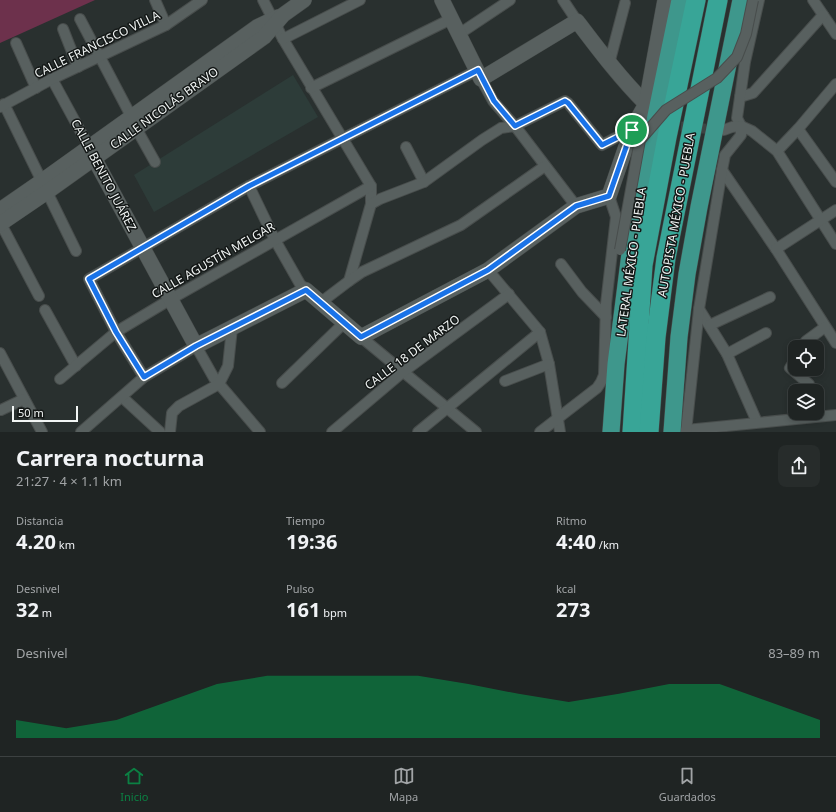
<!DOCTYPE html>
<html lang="es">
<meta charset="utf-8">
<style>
body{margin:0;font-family:"Noto Sans",sans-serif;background:#272c2b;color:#f1f3f6;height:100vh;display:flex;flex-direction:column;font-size:15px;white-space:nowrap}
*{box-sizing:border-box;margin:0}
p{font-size:13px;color:#a1a4a6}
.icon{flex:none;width:22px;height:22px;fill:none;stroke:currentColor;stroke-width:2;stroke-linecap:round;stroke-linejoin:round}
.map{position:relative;height:432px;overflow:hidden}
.drawer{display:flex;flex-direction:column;background:#1f2423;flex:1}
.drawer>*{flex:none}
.fabs{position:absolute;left:788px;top:340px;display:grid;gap:8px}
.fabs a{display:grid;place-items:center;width:36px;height:36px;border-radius:8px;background:#1f2423;box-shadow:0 2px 6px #0003,0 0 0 1px #3c4141;font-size:20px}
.scale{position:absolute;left:12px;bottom:10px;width:66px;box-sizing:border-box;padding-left:4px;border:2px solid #f2f6f5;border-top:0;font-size:11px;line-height:14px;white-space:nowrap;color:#f2f6f5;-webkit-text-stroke:3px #141817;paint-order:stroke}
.pin{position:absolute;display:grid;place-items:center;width:34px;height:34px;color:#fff;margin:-17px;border:2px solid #fff;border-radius:50%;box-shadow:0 1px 4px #0007}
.round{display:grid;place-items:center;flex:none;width:42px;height:42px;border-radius:8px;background:#272c2b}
.headline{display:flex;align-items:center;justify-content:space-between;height:68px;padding:0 16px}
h1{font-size:22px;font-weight:700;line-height:30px}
.metrics{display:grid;grid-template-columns:repeat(3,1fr);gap:6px;height:68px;padding:4px 16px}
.metrics div{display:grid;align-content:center}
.metrics b{font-size:20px;font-weight:700}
.metrics small{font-size:11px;font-weight:400}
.metrics p{font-size:11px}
.chart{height:112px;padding:8px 16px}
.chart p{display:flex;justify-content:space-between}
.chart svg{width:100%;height:72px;margin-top:4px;fill:#0b8043;opacity:.7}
.tabs{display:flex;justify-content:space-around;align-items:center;height:56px;border-top:1px solid #3c4141;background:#1f2423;font-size:11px;color:#a1a4a6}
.tabs a{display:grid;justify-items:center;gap:2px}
.tabs .on{color:#0b8043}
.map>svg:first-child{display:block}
.built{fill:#2d3c39}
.green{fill:#6d314c}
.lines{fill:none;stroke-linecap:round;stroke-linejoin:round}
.minor-tunnel{stroke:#3d4443;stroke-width:10;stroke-dasharray:10 5;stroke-linecap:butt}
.minor-casing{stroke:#484d4c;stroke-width:12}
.secondary-casing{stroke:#484d4c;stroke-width:16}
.trunk-casing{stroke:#484d4c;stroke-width:18}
.motorway-casing{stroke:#484d4c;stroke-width:20}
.minor{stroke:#58605f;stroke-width:10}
.secondary{stroke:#58605f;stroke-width:15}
.trunk{stroke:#3e978c;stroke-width:17}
.motorway{stroke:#38a597;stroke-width:19}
.minor-bridge-casing{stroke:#484d4c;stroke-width:12;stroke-linecap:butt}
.minor-bridge{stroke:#58605f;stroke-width:10}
.route-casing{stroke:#fff;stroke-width:8}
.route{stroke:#1a73e8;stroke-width:5}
.labels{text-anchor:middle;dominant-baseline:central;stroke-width:3;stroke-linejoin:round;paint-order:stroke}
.street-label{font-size:12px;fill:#f2f6f5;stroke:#141817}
</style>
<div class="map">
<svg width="836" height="432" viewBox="0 0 836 432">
<rect width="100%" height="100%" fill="#29302f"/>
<!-- built -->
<polygon class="built" points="293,75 318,117 154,212 134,175"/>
<!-- green -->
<polygon class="green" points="0,0 95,0 0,43"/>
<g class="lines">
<!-- minor-tunnel -->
<polyline class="minor-tunnel" points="666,125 720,130"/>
<!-- minor casing -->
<g class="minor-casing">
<g id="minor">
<polyline points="155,0 166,25"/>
<polyline points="263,0 283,39 371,186 371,204 349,281"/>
<polyline points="563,0 577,21"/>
<polyline points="813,0 836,34"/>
<polyline points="80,19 131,116"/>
<polyline points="63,29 78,67"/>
<polyline points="459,34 510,0"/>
<polyline points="283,39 360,0"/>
<polyline points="16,43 36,88"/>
<polyline points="609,64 625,3"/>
<polyline points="52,79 89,147"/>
<polyline points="481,79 493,101 515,126 576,206"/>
<polyline points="311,88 451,19"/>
<polyline points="740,97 753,93 823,15"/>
<polyline points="4,104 76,251"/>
<polyline points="0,107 52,79 166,25 202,0"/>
<polyline points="741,126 737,118 745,62 759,0"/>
<polyline points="136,128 155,162"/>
<polyline points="798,129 836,182"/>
<polyline points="724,130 732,127 741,126 752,131 777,151 836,244"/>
<polyline points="406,147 424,182"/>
<polyline points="777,151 798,129 836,84"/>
<polyline points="722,170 776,249 836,343"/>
<polyline points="249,186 275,240 300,284 306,290"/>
<polyline points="371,204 380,199 424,182 482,140 501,128 515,126 565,101 568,103 602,145 632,129 648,124"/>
<polyline points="0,222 39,296"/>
<polyline points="776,249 836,210"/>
<polyline points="561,264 582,292 606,317"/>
<polyline points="488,270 540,332 549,364 560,432"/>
<polyline points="320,303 349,281 362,272 461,225 545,166"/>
<polyline points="699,309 727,354 757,422"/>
<polyline points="45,310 76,366"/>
<polyline points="710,325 770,297"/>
<polyline points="361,337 476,432"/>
<polyline points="803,347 806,341 825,327"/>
<polyline points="0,353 42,432"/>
<polyline points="727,354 766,333"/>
<polyline points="795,360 790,368 809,384"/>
<polyline points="144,377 116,332 89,279 249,186 478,70"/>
<polyline points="60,379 116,332 171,299 371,186"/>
<polyline points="505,381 549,364"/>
<polyline points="282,383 344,323"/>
<polyline points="122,397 160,432"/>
<polyline points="1,410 24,399"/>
<polyline points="686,430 836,415"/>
<polyline points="81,432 144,377 196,346 214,378 260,432"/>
<polyline points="170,432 172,413 179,406 219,384 228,366 232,328"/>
<polyline points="332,432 403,372 509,294"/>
<polyline points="418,432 540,332"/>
<polyline points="540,432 597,388 601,382 604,375 606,304 616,217 609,196"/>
<polyline points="686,432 699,309 722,170 725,155 741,135 741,126"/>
</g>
</g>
<!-- secondary casing -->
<g class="secondary-casing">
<g id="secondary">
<path d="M442,0L481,79L577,21C599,50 620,78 646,104"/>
<polyline points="89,147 94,158 196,346 306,290 361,337 488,270 576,206 609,196 632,129 646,104 665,0"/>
<polyline points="0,210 42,181 257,27 278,17"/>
<polyline points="0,224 47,192 264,37 283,15 304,0"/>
</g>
</g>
<!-- trunk casing -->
<g class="trunk-casing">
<g id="trunk">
<polyline points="611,432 616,364 634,222 680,0"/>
<polyline points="672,432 679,337 687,274 699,207 741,0"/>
</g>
</g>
<!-- motorway casing -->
<g class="motorway-casing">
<g id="motorway">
<polyline points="632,432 643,265 667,137 696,0"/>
<polyline points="649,432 656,337 666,258 718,0"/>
</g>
</g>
<!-- minor -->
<use href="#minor" class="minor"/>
<!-- secondary -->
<use href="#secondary" class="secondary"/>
<!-- trunk -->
<use href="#trunk" class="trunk"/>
<!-- motorway -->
<use href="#motorway" class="motorway"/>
<!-- minor-bridge casing -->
<g class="minor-bridge-casing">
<polyline id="minor-bridge" points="620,250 640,140 666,110 717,78 737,57 746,34 753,0"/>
</g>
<!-- minor-bridge -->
<use href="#minor-bridge" class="minor-bridge"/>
</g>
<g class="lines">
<!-- route casing -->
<g class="route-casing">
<polygon id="route" points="478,70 494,101 515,126 565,101 568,103 602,145 632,130 609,196 576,206 488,270 361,337 306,290 196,346 144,377 116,332 89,279 249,186"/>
</g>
<!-- route -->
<use href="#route" class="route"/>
</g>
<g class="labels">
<!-- street labels -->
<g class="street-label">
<text transform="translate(97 44) rotate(-26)">CALLE FRANCISCO VILLA</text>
<text transform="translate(164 108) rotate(-36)">CALLE NICOLÁS BRAVO</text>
<text transform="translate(104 175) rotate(62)">CALLE BENITO JUÁREZ</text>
<text transform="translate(676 215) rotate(-80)">AUTOPISTA MÉXICO - PUEBLA</text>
<text transform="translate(213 260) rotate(-30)">CALLE AGUSTÍN MELGAR</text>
<text transform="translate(631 262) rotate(-82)">LATERAL MÉXICO - PUEBLA</text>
<text transform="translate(412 352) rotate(-37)">CALLE 18 DE MARZO</text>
</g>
</g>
</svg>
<div class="fabs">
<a><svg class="icon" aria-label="locate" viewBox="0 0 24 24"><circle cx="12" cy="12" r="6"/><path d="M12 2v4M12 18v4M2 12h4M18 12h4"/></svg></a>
<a><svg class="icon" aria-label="layers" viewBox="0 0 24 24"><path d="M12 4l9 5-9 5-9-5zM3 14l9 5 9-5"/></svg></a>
</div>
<div class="scale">50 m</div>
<div class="pin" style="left:632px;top:130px;background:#1e9e55"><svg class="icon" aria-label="arrive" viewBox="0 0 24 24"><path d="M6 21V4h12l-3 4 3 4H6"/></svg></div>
</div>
<section class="drawer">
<div class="headline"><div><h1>Carrera nocturna</h1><p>21:27 · 4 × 1.1 km</p></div><a class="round"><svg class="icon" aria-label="share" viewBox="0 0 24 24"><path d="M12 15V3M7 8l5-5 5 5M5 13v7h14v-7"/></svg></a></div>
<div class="metrics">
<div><p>Distancia</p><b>4.20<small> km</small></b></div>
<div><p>Tiempo</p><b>19:36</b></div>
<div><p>Ritmo</p><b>4:40<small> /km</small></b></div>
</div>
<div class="metrics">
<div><p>Desnivel</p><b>32<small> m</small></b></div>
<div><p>Pulso</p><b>161<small> bpm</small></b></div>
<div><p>kcal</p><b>273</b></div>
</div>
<div class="chart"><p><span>Desnivel</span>83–89 m</p>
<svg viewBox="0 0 160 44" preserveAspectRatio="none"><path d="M0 44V33L10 38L20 33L30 22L40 11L50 6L60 6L70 6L80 6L90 11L100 17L110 22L120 17L130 11L140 11L150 22L160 33V44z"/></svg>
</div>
</section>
<nav class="tabs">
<a class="on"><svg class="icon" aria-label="home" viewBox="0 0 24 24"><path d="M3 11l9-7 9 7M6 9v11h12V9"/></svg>Inicio</a>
<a><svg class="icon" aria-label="map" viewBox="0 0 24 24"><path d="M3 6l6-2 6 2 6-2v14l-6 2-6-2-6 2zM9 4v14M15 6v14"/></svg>Mapa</a>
<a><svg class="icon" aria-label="saved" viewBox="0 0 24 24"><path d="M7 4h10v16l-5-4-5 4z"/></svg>Guardados</a>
</nav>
